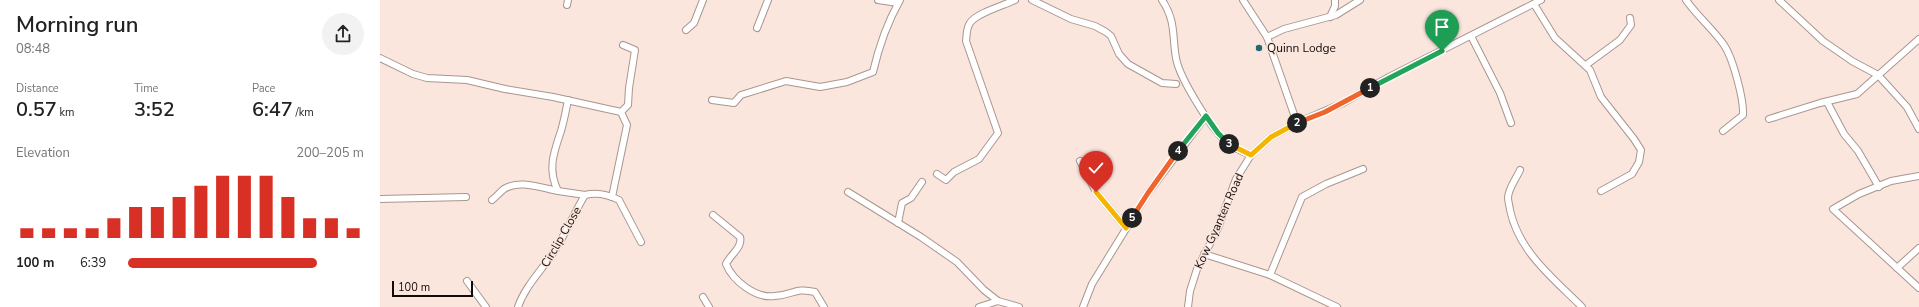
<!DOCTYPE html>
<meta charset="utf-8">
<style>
body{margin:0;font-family:"Nunito Sans",sans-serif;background:#f2f2f2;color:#222;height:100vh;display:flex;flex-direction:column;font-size:15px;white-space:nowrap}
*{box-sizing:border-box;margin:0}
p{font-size:13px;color:#767676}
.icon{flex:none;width:22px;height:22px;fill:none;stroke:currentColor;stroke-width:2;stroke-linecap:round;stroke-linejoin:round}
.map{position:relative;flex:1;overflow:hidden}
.side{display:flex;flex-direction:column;background:#fff;width:380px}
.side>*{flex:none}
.scale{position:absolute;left:12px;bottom:10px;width:81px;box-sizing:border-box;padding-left:4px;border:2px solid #120b09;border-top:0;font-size:11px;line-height:14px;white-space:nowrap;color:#120b09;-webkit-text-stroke:3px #fbe6de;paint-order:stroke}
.pin{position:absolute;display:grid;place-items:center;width:34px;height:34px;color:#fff;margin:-41px -17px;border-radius:50% 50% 50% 0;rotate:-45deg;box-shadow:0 0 4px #0007}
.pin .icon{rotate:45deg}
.km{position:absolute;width:20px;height:20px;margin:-10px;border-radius:50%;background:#222;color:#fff;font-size:11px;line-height:20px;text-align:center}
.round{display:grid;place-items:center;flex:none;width:42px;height:42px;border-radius:21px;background:#f2f2f2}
.overview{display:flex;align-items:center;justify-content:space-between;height:68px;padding:0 16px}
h1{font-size:22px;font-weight:600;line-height:30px}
.metrics{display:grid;grid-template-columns:repeat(3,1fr);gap:6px;height:68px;padding:4px 16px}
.metrics div{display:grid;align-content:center}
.metrics b{font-size:20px;font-weight:600}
.metrics small{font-size:11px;font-weight:400}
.metrics p{font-size:11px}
.chart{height:112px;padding:8px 16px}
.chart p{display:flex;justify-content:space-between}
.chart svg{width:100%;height:72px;margin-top:4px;stroke:#d93025;stroke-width:6}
ul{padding:0 16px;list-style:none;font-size:13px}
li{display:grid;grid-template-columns:64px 48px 1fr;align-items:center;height:30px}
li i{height:10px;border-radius:5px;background:#d93025}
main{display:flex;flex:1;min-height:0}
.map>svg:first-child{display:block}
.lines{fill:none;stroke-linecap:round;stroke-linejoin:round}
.street-casing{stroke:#a9968f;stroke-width:8}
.street{stroke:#fff;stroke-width:6}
.split-1-casing{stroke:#fff;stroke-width:8}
.split-2-casing{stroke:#fff;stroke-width:8}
.split-3-casing{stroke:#fff;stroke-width:8}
.split-4-casing{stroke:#fff;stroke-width:8}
.split-5-casing{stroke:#fff;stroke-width:8}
.split-6-casing{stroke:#fff;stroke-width:8}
.split-1{stroke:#22a559;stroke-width:5}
.split-2{stroke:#f0652b;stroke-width:5}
.split-3{stroke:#f5b400;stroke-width:5}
.split-4{stroke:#22a559;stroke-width:5}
.split-5{stroke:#f0652b;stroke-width:5}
.split-6{stroke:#f5b400;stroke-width:5}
.poi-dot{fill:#1f6b71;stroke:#fbe6de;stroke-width:1.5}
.labels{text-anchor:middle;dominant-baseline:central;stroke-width:3;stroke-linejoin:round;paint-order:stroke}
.poi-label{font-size:12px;fill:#120b09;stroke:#fbe6de;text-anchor:start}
.street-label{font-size:12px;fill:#120b09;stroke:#fbe6de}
</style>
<main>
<section class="side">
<div class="overview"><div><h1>Morning run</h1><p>08:48</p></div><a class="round"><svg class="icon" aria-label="share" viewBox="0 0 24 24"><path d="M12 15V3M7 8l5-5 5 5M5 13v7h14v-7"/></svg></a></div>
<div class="metrics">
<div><p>Distance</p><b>0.57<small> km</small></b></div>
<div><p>Time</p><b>3:52</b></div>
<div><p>Pace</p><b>6:47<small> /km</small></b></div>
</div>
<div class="chart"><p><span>Elevation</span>200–205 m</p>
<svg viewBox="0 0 160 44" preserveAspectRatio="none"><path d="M5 44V38M15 44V38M25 44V38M35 44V38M45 44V32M55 44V25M65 44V25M75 44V19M85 44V12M95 44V6M105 44V6M115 44V6M125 44V19M135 44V32M145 44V32M155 44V38"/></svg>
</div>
<ul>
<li><b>100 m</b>6:39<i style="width:80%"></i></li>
</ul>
</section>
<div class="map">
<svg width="1539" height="307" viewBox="0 0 1539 307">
<rect width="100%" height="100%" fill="#fbe6de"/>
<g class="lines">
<!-- street casing -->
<g class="street-casing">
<g id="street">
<polyline points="498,0 518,3"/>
<polyline points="652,0 691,19 715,26 726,32 731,36 739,54 748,64 782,83 796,84"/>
<path d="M782,0C796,21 792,35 796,58C799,77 833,133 849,144C855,149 864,152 871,155"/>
<polyline points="863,0 887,37 917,123"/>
<path d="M1306,0C1317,16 1333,29 1344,45C1353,58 1364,100 1363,115L1343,131"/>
<polyline points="1399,0 1443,41 1472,61 1498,75 1527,107 1539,129"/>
<polyline points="1154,4 1175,38 1210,70 1221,97 1254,139 1261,150 1259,162 1252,174 1221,191"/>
<polyline points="187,5 188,0"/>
<polyline points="950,17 955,6 955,0"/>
<polyline points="377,28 388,0"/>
<polyline points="306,30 314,23 323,0"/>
<polyline points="1091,36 1120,93 1131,123"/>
<polyline points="887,37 904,29 956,15 980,0"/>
<polyline points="0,58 33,74 47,78 87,80 125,89 173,97 241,112 247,125 232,197"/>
<polyline points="1206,65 1240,40 1251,25 1250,18"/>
<path d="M188,100C186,110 184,121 181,131C174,152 167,169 178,191L205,195"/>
<path d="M332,100L354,103L361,95L406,81L440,87L467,82L493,72C499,46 507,23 520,0"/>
<polyline points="1447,102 1464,134 1478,151 1499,187"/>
<polyline points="241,112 248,105 249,88 255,50 243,45"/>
<polyline points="1389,119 1440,103 1477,94 1539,39"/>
<polyline points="700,161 716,192 746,228"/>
<path d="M1140,170C1136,179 1128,189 1128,198C1128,202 1130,207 1130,210C1139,252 1173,278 1202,307"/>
<path d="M557,174L566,180L574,172L599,159L618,133L586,41C587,34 586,29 590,23C596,13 625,5 635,0"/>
<polyline points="1539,176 1511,181 1479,194 1453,209 1539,288"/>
<polyline points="468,192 541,237 577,262 604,290 618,301 639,307"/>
<polyline points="0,199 86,197"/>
<path d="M112,200C116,197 120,192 124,189C140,179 161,188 178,191"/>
<path d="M333,215L360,237C363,247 350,255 346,264C353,281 376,299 395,296C413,295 415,287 435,292L444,307"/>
<polyline points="518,223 522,203 531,198 542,182"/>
<polyline points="824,254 890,275 957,307"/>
<polyline points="1517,268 1539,248"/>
<polyline points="890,275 922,197 946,184 983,169"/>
<polyline points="87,281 106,307"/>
<polyline points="323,297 329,307"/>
<path d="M138,307C145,286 163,269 175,250C186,233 194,213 205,195C217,192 227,194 239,200L261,242"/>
<polyline points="599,307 618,301"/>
<polyline points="703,307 712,284 768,193 826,116"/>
<polyline points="808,307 810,291 817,269 838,228 856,179 871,155 891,137 917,123 963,103 1009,77 1161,0"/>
</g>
</g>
<!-- street -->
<use href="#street" class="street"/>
</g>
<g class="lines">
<!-- split-1 casing -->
<g class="split-1-casing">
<polyline id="split-1" points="990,88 1062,51"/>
</g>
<!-- split-2 casing -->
<g class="split-2-casing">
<polyline id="split-2" points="917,123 945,112 990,88"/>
</g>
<!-- split-3 casing -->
<g class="split-3-casing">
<polyline id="split-3" points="849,144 871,155 891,137 917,123"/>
</g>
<!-- split-4 casing -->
<g class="split-4-casing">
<polyline id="split-4" points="798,151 826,116 838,133 849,144"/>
</g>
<!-- split-5 casing -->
<g class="split-5-casing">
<polyline id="split-5" points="752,218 768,193 798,151"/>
</g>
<!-- split-6 casing -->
<g class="split-6-casing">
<polyline id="split-6" points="716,192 746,228 752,218"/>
</g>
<!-- split-1 -->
<use href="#split-1" class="split-1"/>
<!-- split-2 -->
<use href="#split-2" class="split-2"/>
<!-- split-3 -->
<use href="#split-3" class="split-3"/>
<!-- split-4 -->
<use href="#split-4" class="split-4"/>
<!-- split-5 -->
<use href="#split-5" class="split-5"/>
<!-- split-6 -->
<use href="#split-6" class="split-6"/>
</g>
<!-- markers -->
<circle class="poi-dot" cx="879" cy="48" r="4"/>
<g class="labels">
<!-- poi labels -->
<g class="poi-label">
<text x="887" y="48">Quinn Lodge</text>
</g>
<!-- street labels -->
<g class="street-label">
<text transform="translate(839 221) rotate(-66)">Kow Gyanten Road</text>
<text transform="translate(181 237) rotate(-60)">Circlip Close</text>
</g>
</g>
</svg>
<div class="scale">100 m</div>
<div class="pin" style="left:1062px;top:51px;background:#1e9e55"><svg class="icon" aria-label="arrive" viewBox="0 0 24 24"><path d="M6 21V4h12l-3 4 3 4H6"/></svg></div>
<div class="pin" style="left:716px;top:192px;background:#d93025"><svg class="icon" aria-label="check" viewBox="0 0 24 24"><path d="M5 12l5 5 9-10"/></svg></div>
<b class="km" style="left:990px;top:88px">1</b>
<b class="km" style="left:917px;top:123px">2</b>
<b class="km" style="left:849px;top:144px">3</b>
<b class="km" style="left:798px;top:151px">4</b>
<b class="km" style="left:752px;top:218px">5</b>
</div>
</main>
